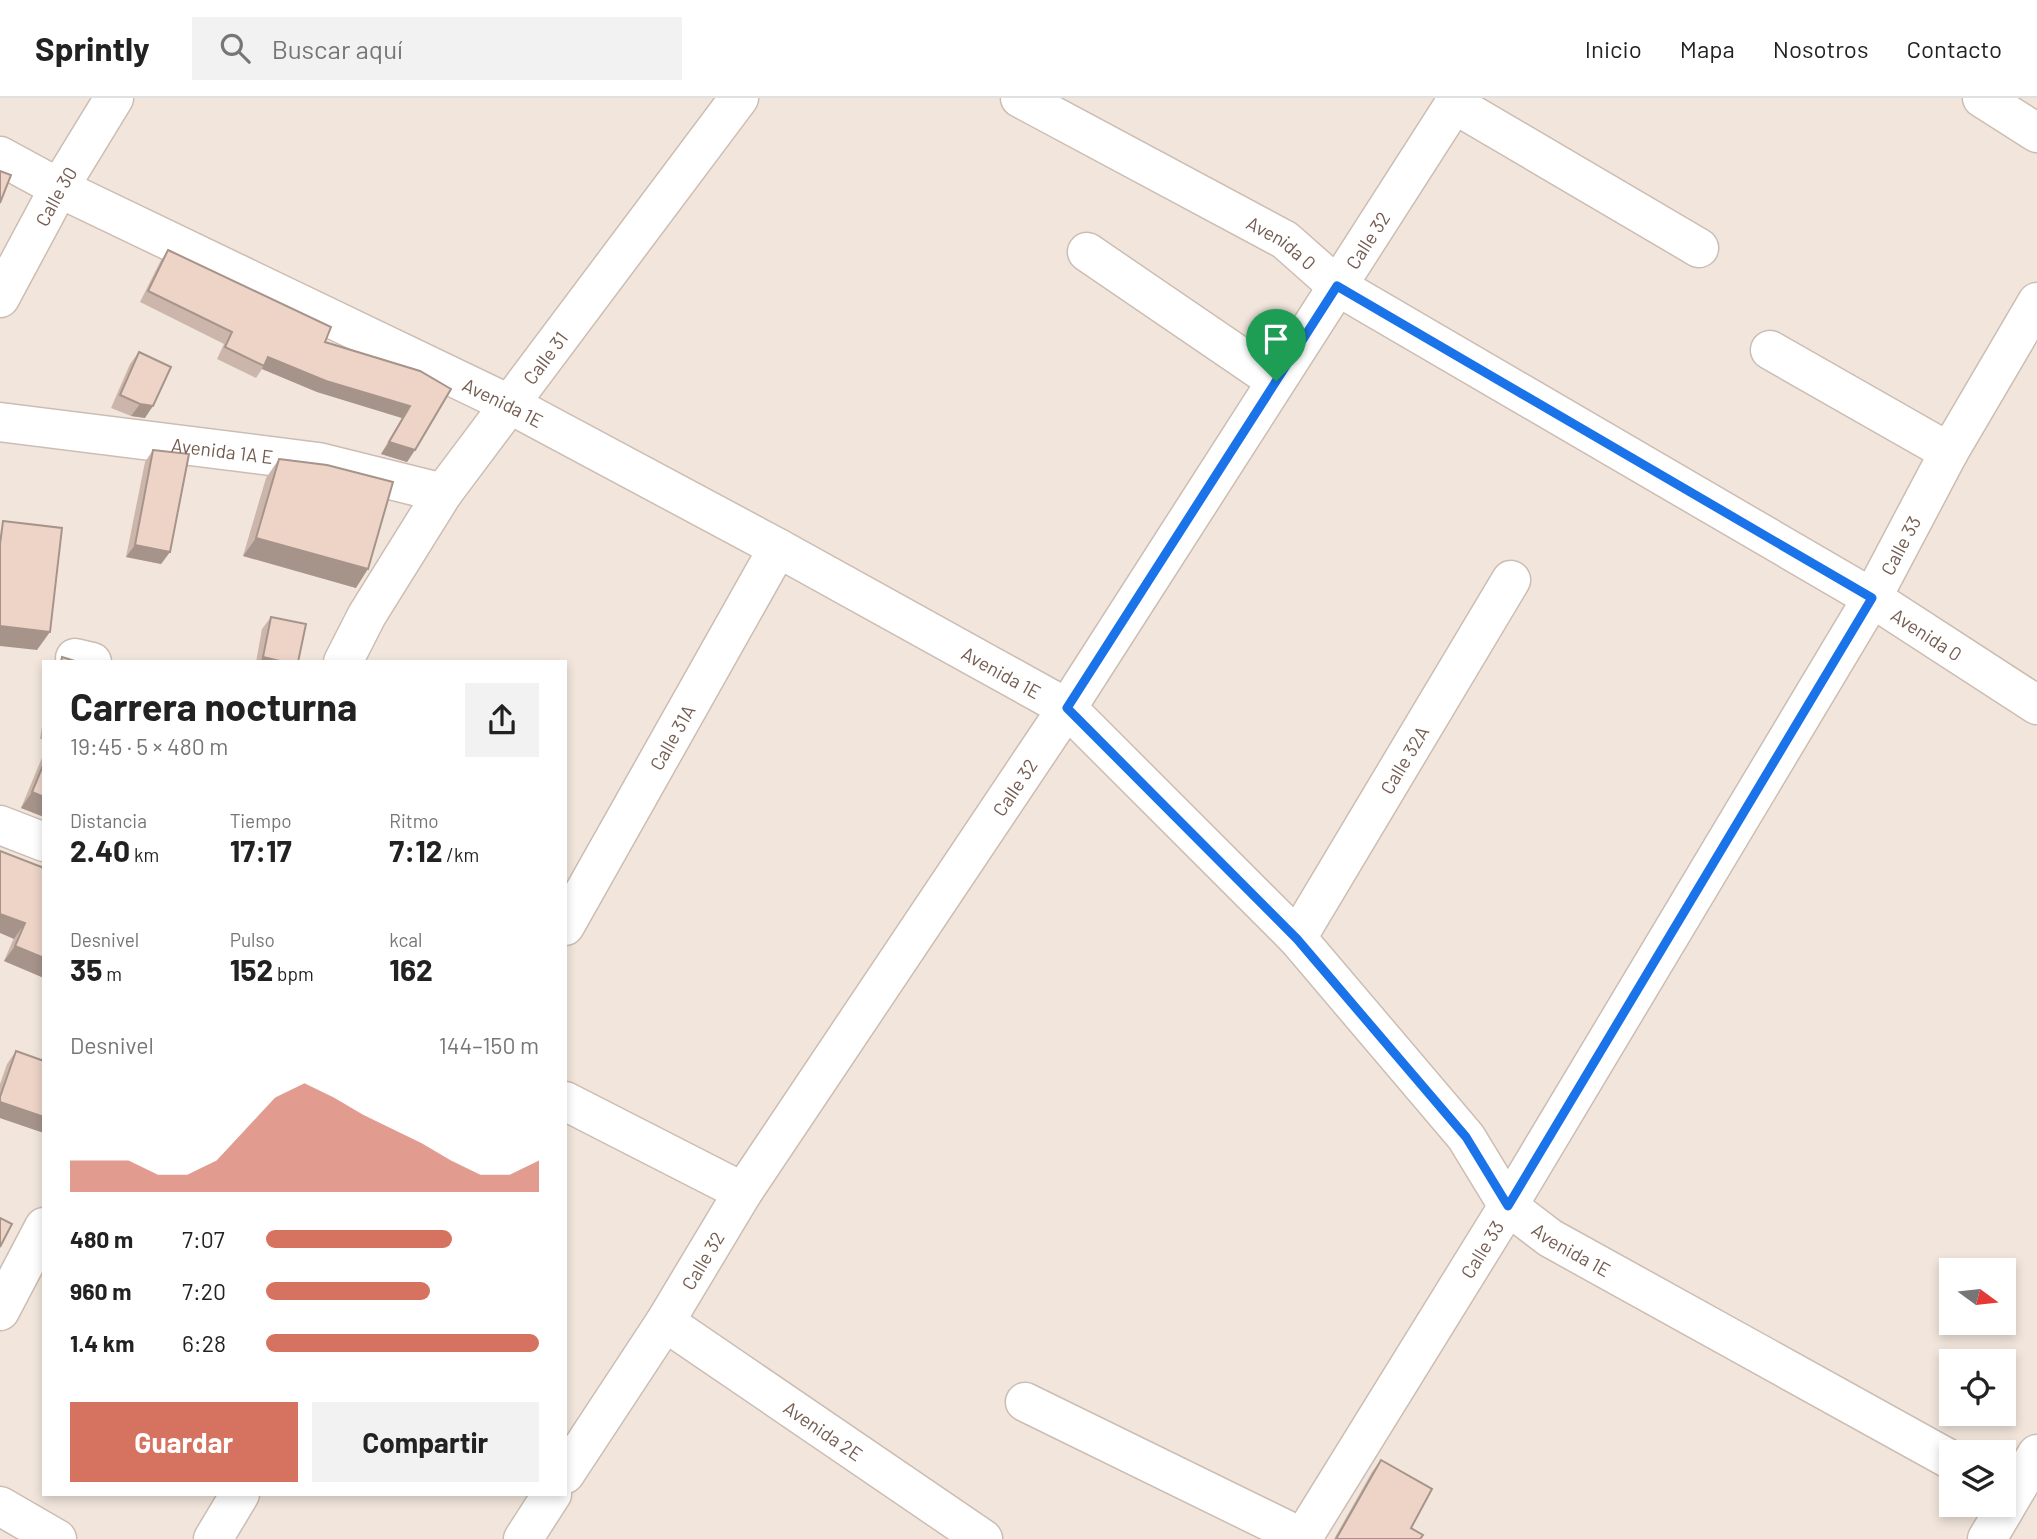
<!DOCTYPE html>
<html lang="es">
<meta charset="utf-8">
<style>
body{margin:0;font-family:Barlow,sans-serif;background:#f2f2f2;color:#222;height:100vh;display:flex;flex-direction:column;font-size:26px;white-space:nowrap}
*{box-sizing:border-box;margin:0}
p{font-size:23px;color:#767676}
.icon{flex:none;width:38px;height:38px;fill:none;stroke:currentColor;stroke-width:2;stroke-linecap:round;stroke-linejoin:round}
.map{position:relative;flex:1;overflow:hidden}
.side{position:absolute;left:42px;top:562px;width:525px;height:836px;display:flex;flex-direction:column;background:#fff;border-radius:0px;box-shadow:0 4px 10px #0003}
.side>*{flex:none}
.needle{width:46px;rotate:105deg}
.tools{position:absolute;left:1939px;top:1160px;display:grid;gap:14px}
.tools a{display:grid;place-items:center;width:77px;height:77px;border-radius:0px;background:#fff;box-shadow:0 4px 10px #0003;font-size:35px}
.pin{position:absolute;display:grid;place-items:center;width:60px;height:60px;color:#fff;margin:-72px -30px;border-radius:50% 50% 50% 0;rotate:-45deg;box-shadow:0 0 7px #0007}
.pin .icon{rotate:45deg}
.round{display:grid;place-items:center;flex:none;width:74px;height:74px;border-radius:0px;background:#f2f2f2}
.summary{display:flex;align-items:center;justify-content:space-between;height:119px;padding:0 28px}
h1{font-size:38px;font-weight:700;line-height:52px}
.stats{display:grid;grid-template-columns:repeat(3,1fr);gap:10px;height:119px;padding:7px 28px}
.stats div{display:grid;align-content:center}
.stats b{font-size:30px;font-weight:700}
.stats small{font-size:19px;font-weight:400}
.stats p{font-size:19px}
.chart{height:196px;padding:14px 28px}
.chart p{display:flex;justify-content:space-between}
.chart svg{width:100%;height:126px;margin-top:7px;fill:#d67360;opacity:.7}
.primary-button{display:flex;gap:14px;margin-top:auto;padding:14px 28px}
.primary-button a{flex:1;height:80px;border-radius:0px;background:#d67360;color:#fff;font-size:28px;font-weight:700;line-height:80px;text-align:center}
.primary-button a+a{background:#f2f2f2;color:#222}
ul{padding:0 28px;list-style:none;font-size:23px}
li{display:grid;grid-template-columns:112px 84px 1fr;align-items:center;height:52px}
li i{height:18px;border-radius:9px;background:#d67360}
header{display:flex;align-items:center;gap:42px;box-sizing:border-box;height:98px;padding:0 35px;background:#fff;border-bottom:2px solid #e0e0e0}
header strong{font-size:33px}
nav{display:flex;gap:38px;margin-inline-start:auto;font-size:24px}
.search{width:490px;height:63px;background:#f2f2f2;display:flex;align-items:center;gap:18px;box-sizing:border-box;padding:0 24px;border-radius:0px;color:#767676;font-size:26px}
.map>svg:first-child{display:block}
.residential{fill:#f2e6dc;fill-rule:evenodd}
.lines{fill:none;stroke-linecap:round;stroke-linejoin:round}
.minor-casing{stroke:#ccbdb3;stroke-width:41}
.minor{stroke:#fff;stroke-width:38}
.wall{fill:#ccb6ab}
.shaded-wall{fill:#a6948b}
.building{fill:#edd4c7;stroke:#a6948b;stroke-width:2}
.route-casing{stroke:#fff;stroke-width:14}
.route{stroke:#1a73e8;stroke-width:9}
.labels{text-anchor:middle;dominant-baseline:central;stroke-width:5;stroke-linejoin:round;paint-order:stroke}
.street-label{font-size:19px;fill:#745c51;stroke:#fef9f3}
</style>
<header>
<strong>Sprintly</strong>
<div class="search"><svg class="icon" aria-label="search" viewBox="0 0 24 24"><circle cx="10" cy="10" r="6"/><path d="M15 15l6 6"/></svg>Buscar aquí</div>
<nav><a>Inicio</a><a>Mapa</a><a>Nosotros</a><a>Contacto</a></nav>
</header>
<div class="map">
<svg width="2037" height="1441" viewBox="0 0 2037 1441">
<rect width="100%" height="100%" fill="#fbf4ed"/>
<!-- residential -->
<path class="residential" d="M0,0H2037V1441H0ZM44,564H565V1396H44ZM1951,1172H2004V1225H1951ZM1951,1264H2004V1316H1951ZM1951,1354H2004V1407H1951Z"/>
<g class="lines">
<!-- minor casing -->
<g class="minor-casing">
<g id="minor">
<path id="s1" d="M1020,0L1285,142L1337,188L1872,500L2037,607"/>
<polyline points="1982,0 2037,35"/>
<polyline points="1454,6 1699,150"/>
<path id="s2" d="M0,58L59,90L511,307L778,450L1067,610L1297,840L1466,1039L1508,1108L1550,1140L1951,1362"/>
<polyline points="1087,154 1276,283"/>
<path id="s3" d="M0,200L59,90L114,0"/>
<polyline points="1770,252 1949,354"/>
<path id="s4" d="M0,324L318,364L443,395"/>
<polyline points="75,560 92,564"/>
<path id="s5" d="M343,564L367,517L443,395L739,0"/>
<polyline points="0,727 44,744"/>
<path id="s6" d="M565,828L778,450"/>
<path id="s7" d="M1297,840L1511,482"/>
<polyline points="565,1003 743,1094"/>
<polyline points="0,1213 44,1129"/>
<path id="s8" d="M665,1224L983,1441"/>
<polyline points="1025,1304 1303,1440"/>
<path id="s9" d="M565,1376L665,1224L743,1094L1067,610L1458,0"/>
<polyline points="0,1408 57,1441"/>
<polyline points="213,1441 240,1396"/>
<polyline points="523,1441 552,1396"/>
<path id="s10" d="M1302,1441L1508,1108L1872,500L1949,354L2037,204"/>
<polyline points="1987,1441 2037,1356"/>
</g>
</g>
<!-- minor -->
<use href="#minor" class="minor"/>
</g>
<!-- wall -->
<g class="wall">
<polygon points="168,152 325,244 420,273 415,352 407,364 381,356 402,320 317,294 262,271 256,280 217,261 224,246 140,204 160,164"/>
<polygon points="139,254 145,320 131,318 111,310 130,266"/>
<polygon points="153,352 170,454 161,466 126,459 145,364"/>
<polygon points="279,361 356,490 243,458 266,380"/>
<polygon points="271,519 298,564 256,564 262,531"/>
<polygon points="44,617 44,641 40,641"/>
<polygon points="44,655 44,719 21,710"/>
<polygon points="44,770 44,880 4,863"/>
<polygon points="16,953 44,963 44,1035 0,1020 0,986 7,966"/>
<polygon points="1381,1362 1411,1430 1420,1441 1334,1441 1372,1374"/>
</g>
<!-- shaded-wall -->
<g class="shaded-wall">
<polygon points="268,259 410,308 402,320 317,294 262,271"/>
<polygon points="140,306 153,308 145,320 131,318"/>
<polygon points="389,344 415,352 407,364 381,356"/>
<polygon points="256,440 368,471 356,490 243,458"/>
<polygon points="135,447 170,454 161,466 126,459"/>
<polygon points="0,528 50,534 37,552 0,548"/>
<polygon points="263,559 284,564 259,564"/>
<polygon points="32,694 44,699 44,719 21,710"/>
<polygon points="0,816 25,825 14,841 0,835"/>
<polygon points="15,848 44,860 44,880 4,863"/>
<polygon points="0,1004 44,1019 44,1035 0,1020"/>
</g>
<!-- building -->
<g class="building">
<polygon points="0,73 11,77 0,105"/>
<polygon points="168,152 331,229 325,244 420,273 451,291 415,352 389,344 410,308 326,283 268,259 264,268 225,249 232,234 148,193"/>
<polygon points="139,254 171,269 153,308 140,306 120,297"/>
<polygon points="153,352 189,356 170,454 135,447"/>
<polygon points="279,361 327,367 393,384 368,471 256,440"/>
<polygon points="3,423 62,430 50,534 0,528 0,446"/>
<polygon points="271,519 306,526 298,564 284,564 263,559"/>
<polygon points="62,559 78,564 61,564"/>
<polygon points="44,665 44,699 32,694"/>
<polygon points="0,753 44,770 44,860 15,848 25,825 0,816"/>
<polygon points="16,953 44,963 44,1019 0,1004 0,999"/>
<polygon points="0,1120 12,1126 0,1149"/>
<polygon points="1381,1362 1432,1391 1411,1430 1423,1437 1420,1441 1336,1441"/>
</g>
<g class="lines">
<!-- route casing -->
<g class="route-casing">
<polygon id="route" points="1337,188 1872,500 1508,1108 1466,1039 1297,841 1067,610"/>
</g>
<!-- route -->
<use href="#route" class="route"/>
</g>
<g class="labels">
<!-- street labels -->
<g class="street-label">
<text stroke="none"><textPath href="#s3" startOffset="116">Calle 30</textPath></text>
<text stroke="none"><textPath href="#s9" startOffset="1472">Calle 32</textPath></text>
<text stroke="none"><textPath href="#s1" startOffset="299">Avenida 0</textPath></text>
<text stroke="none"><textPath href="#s5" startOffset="366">Calle 31</textPath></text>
<text stroke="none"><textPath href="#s2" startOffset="560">Avenida 1E</textPath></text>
<text stroke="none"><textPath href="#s4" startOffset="224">Avenida 1A E</textPath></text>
<text stroke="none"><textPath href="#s10" startOffset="1160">Calle 33</textPath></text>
<text stroke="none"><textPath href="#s1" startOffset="1055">Avenida 0</textPath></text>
<text stroke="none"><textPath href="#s2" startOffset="1127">Avenida 1E</textPath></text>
<text stroke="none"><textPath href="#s6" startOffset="217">Calle 31A</textPath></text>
<text stroke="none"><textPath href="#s7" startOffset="208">Calle 32A</textPath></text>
<text stroke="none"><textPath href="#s9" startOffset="821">Calle 32</textPath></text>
<text stroke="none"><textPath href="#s2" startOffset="1946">Avenida 1E</textPath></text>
<text stroke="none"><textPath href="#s10" startOffset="341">Calle 33</textPath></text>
<text stroke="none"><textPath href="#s9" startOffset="254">Calle 32</textPath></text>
<text stroke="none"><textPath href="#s8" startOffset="192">Avenida 2E</textPath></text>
</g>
</g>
</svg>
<div class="tools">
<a><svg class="needle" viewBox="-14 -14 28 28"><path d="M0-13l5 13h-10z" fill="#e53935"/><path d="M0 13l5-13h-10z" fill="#767676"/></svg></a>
<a><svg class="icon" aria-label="locate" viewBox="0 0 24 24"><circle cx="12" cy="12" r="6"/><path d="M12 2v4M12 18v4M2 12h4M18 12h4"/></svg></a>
<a><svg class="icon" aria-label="layers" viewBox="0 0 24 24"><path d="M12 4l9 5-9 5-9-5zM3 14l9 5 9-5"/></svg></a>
</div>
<div class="pin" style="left:1276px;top:283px;background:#1e9e55"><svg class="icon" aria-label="arrive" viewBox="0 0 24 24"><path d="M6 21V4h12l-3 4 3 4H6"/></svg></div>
<section class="side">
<div class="summary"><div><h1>Carrera nocturna</h1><p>19:45 · 5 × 480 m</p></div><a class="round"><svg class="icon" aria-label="share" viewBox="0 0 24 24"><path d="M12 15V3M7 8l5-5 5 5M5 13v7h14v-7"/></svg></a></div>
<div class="stats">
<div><p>Distancia</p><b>2.40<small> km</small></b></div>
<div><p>Tiempo</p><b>17:17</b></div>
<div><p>Ritmo</p><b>7:12<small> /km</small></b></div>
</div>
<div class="stats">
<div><p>Desnivel</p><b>35<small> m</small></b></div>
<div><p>Pulso</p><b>152<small> bpm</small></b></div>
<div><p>kcal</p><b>162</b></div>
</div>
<div class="chart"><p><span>Desnivel</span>144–150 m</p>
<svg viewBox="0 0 160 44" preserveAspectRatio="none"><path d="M0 44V33L10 33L20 33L30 38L40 38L50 33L60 22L70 11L80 6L90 11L100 17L110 22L120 27L130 33L140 38L150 38L160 33V44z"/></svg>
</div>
<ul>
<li><b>480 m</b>7:07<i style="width:68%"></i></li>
<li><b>960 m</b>7:20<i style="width:60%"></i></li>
<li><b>1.4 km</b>6:28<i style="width:100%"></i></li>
</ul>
<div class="primary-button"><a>Guardar</a><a>Compartir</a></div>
</section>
</div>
